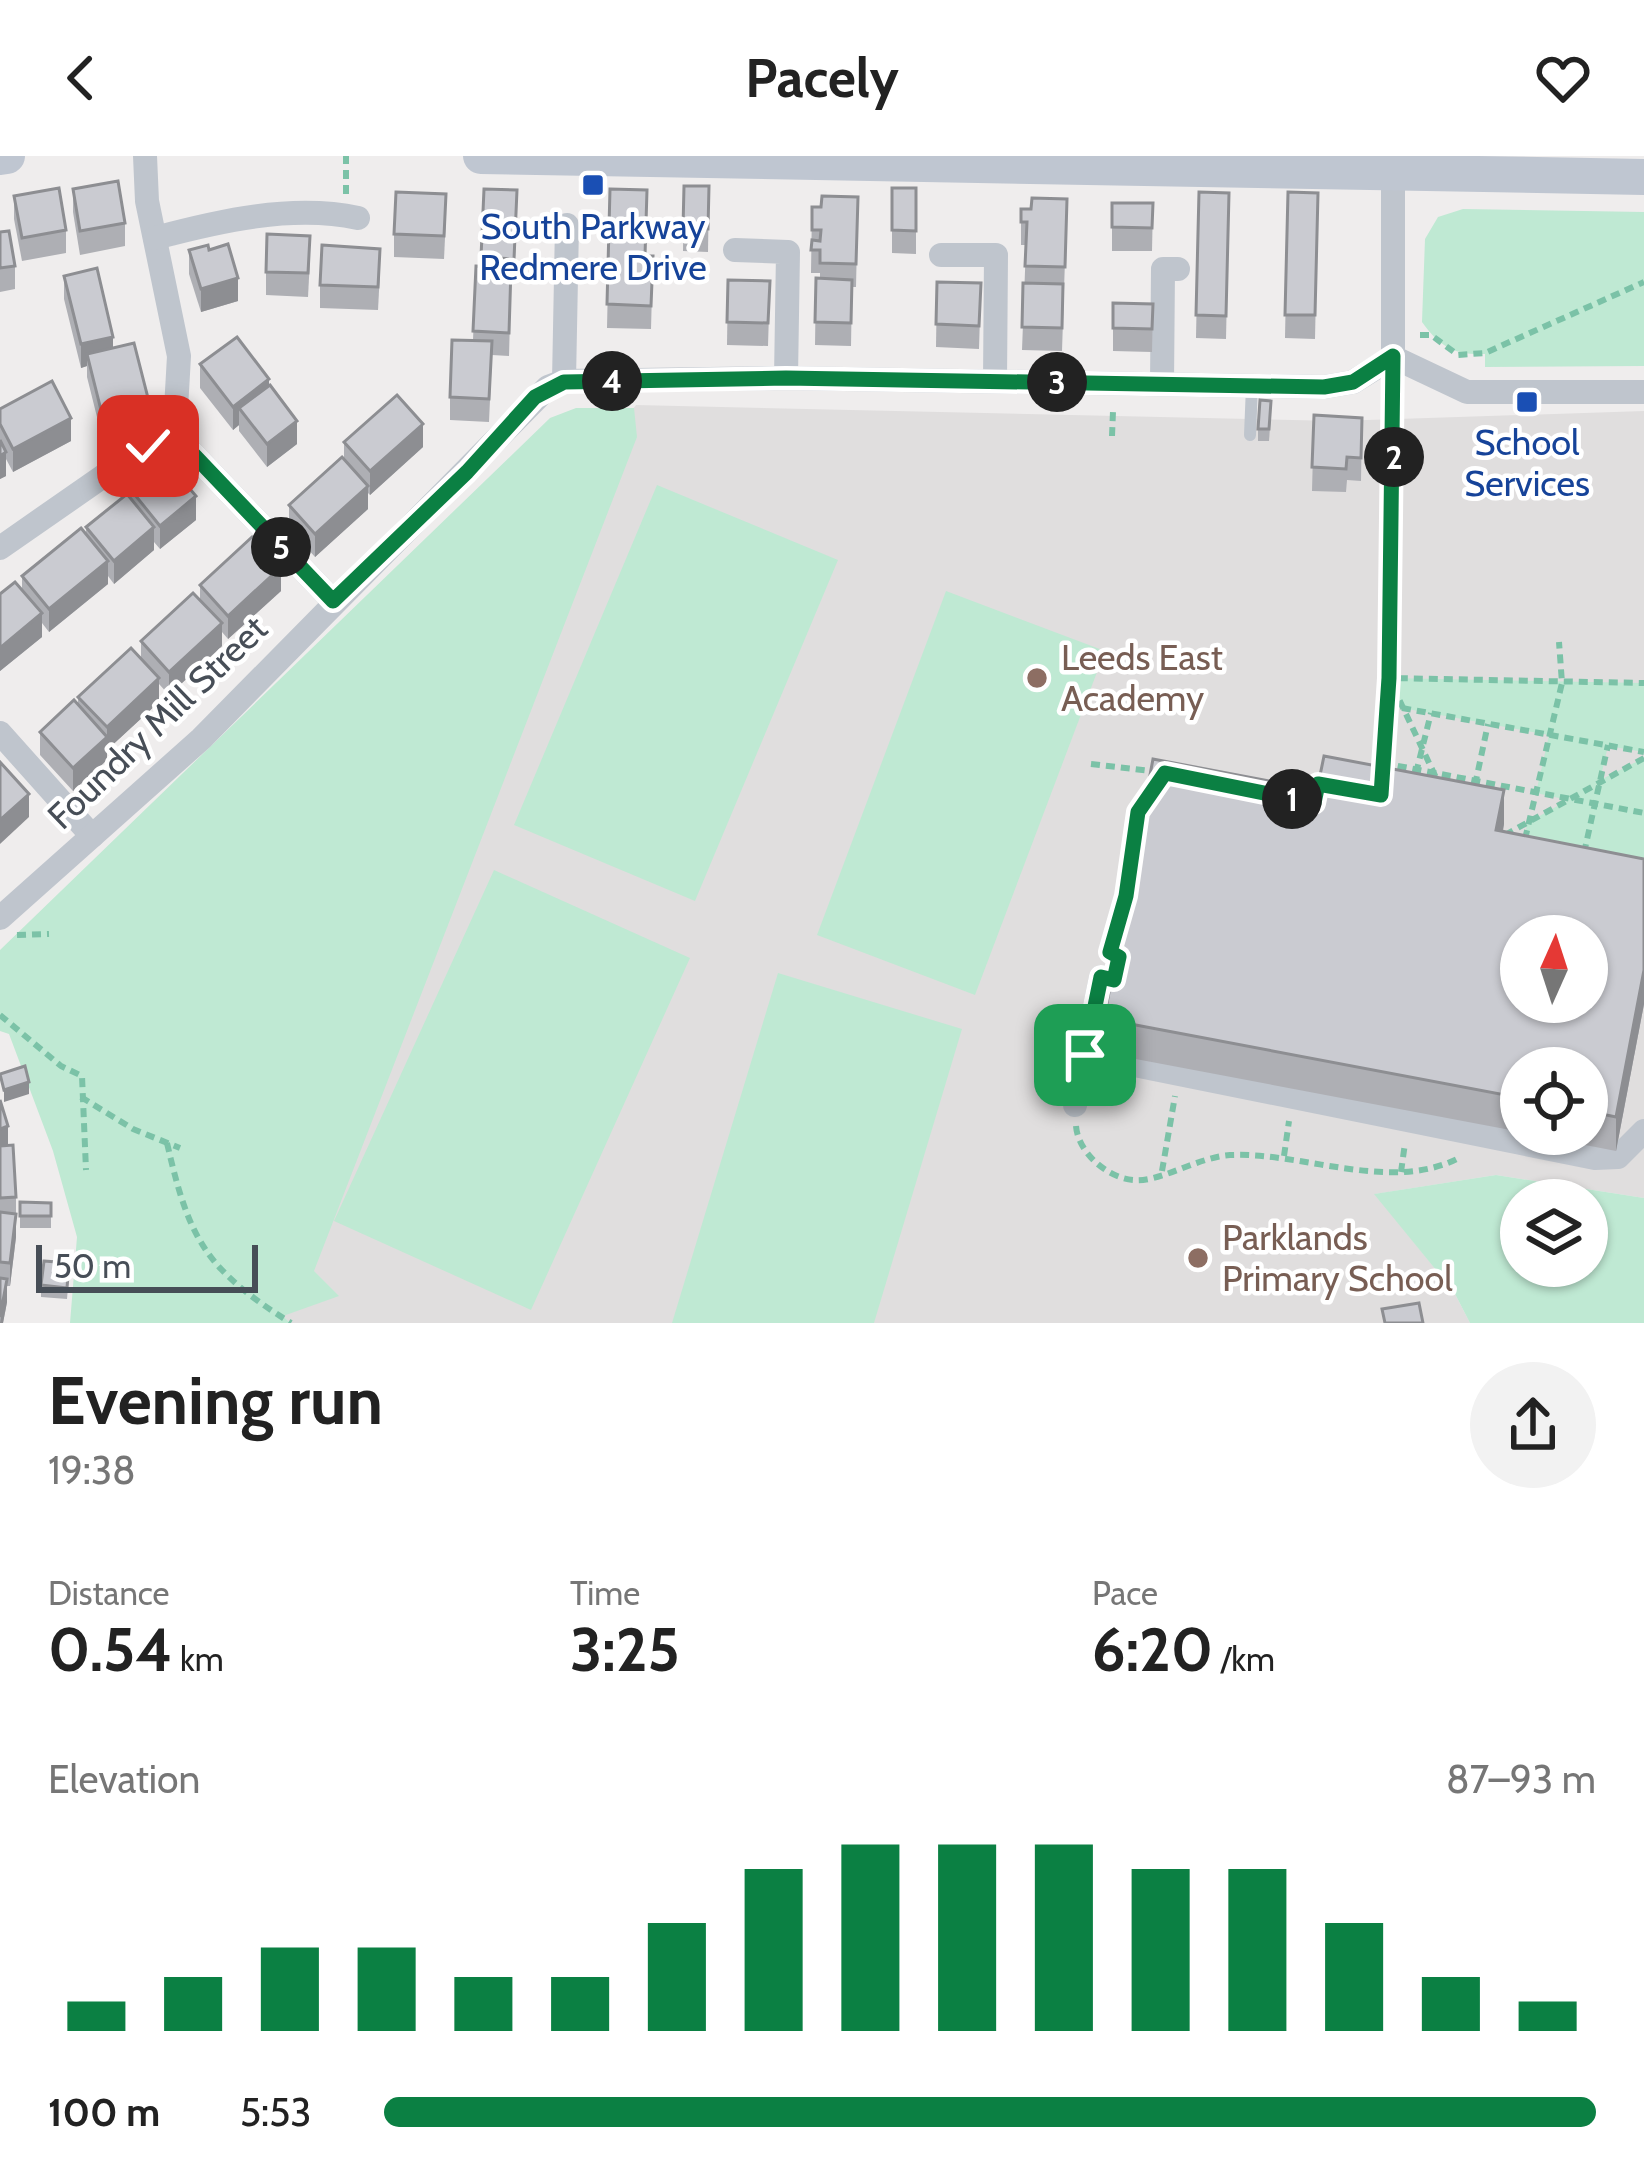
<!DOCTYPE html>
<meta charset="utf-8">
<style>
body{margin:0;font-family:Cabin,sans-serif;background:#f2f2f2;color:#222;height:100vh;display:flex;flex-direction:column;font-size:45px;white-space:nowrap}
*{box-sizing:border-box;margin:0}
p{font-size:39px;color:#767676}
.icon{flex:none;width:66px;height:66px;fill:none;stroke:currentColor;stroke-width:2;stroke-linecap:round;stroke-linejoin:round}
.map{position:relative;height:1167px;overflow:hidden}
.sheet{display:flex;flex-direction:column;background:#fff;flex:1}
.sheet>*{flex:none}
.needle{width:78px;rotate:3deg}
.buttons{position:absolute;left:1500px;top:759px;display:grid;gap:24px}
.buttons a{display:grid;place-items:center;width:108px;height:108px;border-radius:50%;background:#fff;box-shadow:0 3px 9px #0004;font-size:60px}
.scale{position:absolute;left:36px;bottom:30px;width:222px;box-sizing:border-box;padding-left:12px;border:6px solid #474e57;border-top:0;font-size:33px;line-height:42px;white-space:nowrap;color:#474e57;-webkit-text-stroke:9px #fff;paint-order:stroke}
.pin{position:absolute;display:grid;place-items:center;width:102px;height:102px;color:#fff;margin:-51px;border-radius:24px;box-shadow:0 6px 18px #0006}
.km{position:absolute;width:60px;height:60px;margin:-30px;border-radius:50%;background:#222;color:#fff;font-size:33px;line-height:60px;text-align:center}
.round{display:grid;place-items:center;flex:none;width:126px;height:126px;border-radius:63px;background:#f2f2f2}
.overview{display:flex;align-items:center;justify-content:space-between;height:204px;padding:0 48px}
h1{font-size:66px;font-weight:700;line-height:90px}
.metrics{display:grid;grid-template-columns:repeat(3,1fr);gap:18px;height:204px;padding:12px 48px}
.metrics div{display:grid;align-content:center}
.metrics b{font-size:60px;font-weight:700}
.metrics small{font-size:33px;font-weight:400}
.metrics p{font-size:33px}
.chart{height:336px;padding:24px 48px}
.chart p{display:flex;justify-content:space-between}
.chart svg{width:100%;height:216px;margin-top:12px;stroke:#0b8043;stroke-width:6}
ul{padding:0 48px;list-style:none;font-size:39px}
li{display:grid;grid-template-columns:192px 144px 1fr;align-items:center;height:90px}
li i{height:30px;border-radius:15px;background:#0b8043}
header{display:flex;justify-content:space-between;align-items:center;height:156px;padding:0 48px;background:#fff;font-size:54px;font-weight:700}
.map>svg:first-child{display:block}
.education{fill:#e0dede;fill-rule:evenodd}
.green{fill:#bfe9d3;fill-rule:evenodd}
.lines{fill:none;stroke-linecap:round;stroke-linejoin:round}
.path{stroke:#7bc2a7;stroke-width:6;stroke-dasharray:9 6;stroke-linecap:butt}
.lane{stroke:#bfc5cd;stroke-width:12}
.street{stroke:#bfc5cd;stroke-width:24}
.secondary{stroke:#bfc6d1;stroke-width:36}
.wall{fill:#aeafb4}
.shaded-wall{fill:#8d8e92}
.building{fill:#cacbd1;stroke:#8d8e92;stroke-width:3;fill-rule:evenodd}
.route-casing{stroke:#fff;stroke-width:24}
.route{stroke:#0b8043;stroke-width:15}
.transit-dot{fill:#1a4fb4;stroke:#fff;stroke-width:4.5}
.education-dot{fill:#8d6e63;stroke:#fff;stroke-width:4.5}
.labels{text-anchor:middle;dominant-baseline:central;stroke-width:9;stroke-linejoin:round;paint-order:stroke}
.transit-label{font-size:36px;fill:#164399;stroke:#fff}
.education-label{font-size:36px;fill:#785e54;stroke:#fff;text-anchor:start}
.street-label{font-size:36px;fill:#474e57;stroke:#fff}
</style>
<header><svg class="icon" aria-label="back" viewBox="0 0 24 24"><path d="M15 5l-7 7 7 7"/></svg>Pacely<svg class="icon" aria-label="heart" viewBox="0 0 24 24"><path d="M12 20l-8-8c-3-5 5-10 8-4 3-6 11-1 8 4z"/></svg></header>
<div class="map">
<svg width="1644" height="1167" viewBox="0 0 1644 1167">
<rect width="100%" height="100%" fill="#efeded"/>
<!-- education -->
<path class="education" d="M636,249L1337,265L1644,255V1042L1496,1019L1375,1038L1454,1136L1470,1167H290L184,1071L130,920ZM1521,780H1587V846H1521ZM1521,912H1587V978H1521Z"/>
<!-- green -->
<g class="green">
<path d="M1463,53L1644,56V210L1485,211V198C1454,199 1440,191 1422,166L1425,83L1438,61Z"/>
<polygon points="576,252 634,252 637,281 314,1115 339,1140 283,1160 290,1167 70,1167 77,1081 53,995 9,878 0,875 0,794 550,262"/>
<polygon points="657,329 838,404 695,745 514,669"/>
<polygon points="946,435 1105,495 975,839 817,779"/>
<polygon points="1389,522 1644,527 1644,596 1608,590 1600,624 1644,602 1644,720 1523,695 1527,667 1568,644 1536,637 1549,579 1402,552"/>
<polygon points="494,714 690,802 531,1154 334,1065"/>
<polygon points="778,817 962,873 874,1167 672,1167"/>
<path d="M1496,1019L1644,1042V1167H1470L1454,1136L1374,1038ZM1521,1044H1587V1110H1521Z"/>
</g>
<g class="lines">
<!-- path -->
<g class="path">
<polyline points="346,38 346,0"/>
<polyline points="1420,179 1431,179 1458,199 1485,197 1644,126"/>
<polyline points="1395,232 1389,522 1439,628"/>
<polyline points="1112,280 1113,255"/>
<polyline points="1402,552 1644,596"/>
<polyline points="1383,607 1644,657"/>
<polyline points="1091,608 1159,616"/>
<polyline points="1383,617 1389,522 1644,527"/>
<polyline points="1416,617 1431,557"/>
<polyline points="1475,629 1488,568"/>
<polyline points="1505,679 1644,602"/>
<polyline points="1525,683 1562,527 1559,486"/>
<polyline points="1584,697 1608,589"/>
<polyline points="17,779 49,778"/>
<polyline points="1111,796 1127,740 1138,656 1148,641"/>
<polyline points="0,859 61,910 82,920 86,1014"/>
<polyline points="81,941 133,973 180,992"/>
<path d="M1076,970C1078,996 1107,1022 1133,1024C1159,1027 1198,1001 1230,999C1304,996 1390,1037 1459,1002"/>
<path d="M167,987C189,1083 205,1113 291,1167"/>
<polyline points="1284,1000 1289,965"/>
<polyline points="1162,1015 1175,940"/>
<polyline points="1401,1016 1405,987"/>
</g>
<!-- lane -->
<polyline class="lane" points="1250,279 1252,230"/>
<!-- street -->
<g class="street">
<polyline points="145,0 147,45 179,200 174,288 192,297 333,445"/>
<path d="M155,82C219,65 292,48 358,62"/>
<polyline points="735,94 788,96 786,222"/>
<polyline points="941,99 996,99 995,225"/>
<polyline points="1393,201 1467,236 1644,236"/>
<polyline points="564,225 567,69"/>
<polyline points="1162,228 1163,113 1178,113"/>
<polyline points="0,392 148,289 174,288"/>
<polyline points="0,577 92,680"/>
<polyline points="0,762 201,583 548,231 564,225 786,222 1324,231 1353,226 1393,201 1393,17"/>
<polyline points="1085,899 1595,1002 1618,1001 1644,975"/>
<polyline points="1075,949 1101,821"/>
</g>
<!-- secondary -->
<g class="secondary">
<polyline points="481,0 1644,21"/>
<polyline points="0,1 7,0"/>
</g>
</g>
<!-- wall -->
<g class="wall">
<polygon points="684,30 709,30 708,96 683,95"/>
<polygon points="892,32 916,32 916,98 892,97"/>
<polygon points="73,33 125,67 125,90 80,99 73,56"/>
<polygon points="484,33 517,58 514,126 511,126 509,200 492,199 489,266 450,264 450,241 473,184 476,110 481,111"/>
<polygon points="610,33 646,100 653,100 651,173 607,172"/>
<polygon points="1199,36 1229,37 1226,183 1196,182"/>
<polygon points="1288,36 1318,37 1315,183 1285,182"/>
<polygon points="14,40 66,74 66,97 22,105 14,63"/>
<polygon points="858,41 856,131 852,131 851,190 815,189 816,122 820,122 820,117 811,117 812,51 821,51"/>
<polygon points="1067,43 1062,195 1022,194 1026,89 1021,89 1021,53 1031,53"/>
<polygon points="1112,47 1153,47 1152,95 1112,95"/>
<polygon points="446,61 444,103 394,101 394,78"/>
<polygon points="0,76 15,110 15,133 0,136"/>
<polygon points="189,94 209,94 238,145 201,156 189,118"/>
<polygon points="310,103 308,141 266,139 266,116"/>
<polygon points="380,116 378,154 320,152 320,129"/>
<polygon points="64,120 113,191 149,270 102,281 87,221 87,210 81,212 64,143"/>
<polygon points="728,124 770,125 768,190 727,189"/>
<polygon points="937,126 981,127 979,193 936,191"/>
<polygon points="1113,147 1153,148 1152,196 1113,195"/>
<polygon points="200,208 269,229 297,288 267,311 239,275 239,269 233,274 200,232"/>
<polygon points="0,253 71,285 13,316 6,303 6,320 0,323"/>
<polygon points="1271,257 1269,285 1258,285 1258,273"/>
<polygon points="1314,259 1362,262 1361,325 1347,324 1346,336 1312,335"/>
<polygon points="344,286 423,291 370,339 368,337 368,353 315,401 289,372 289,349 344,303"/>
<polygon points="131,334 196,364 160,393 154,386 154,394 114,428 108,420 108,428 49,476 42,467 42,481 0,515 0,438 22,434 22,420 86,379 86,371 131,342"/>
<polygon points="200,429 281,435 228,483 222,476 222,490 169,539 159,528 159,546 107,594 107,604 73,635 40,599 40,576 78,549 78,541 141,502 141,485 200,444"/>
<polygon points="1504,668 1503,676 1644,703 1644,848 1616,995 1529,978 1587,978 1587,912 1521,912 1521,976 1104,897 1104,863"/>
<polygon points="0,944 16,1041 16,1081 10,1130 7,1130 7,1146 3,1167 0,1167"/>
<polygon points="20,1046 51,1047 51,1072 20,1072"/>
<polygon points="69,1119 67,1143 41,1141 41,1129"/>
</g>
<!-- shaded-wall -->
<g class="shaded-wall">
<polygon points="238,122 238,145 201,156 201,133"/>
<polygon points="113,181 113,204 87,198 87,210 81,212 81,188"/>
<polygon points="269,223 269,247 239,252 239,269 233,274 233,251"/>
<polygon points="149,246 149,270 102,281 102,258"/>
<polygon points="71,262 71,285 13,316 13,293"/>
<polygon points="297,265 297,288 267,311 267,288"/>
<polygon points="423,268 423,291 370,339 370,315"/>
<polygon points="6,296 6,320 0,323 0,300"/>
<polygon points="368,330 368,353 315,401 315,378"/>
<polygon points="196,340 196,364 160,393 160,370"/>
<polygon points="154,371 154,394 114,428 114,405"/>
<polygon points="108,405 108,428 49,476 49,453"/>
<polygon points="281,411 281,435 228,483 228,460"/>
<polygon points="42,457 42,481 0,515 0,492"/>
<polygon points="222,467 222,490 169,539 169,516"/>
<polygon points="159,522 159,546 107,594 107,604 73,635 73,612 107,581 107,571"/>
<polygon points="1504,634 1504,668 1496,708 1496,674"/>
<polygon points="29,638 29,661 0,688 0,664"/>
<polygon points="1644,814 1644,848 1616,995 1616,961"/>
<polygon points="29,926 29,938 4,946 4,934"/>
<polygon points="8,970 8,994 0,996 0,973"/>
<polygon points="16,1058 16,1081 10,1130 10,1107"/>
<polygon points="7,1123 7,1146 3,1167 0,1167"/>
</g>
<!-- building -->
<g class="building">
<polygon points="118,25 125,67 80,75 73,33"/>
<polygon points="684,30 709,30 708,73 683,72"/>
<polygon points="59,32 66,74 22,82 14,40"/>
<polygon points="892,32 916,32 916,75 892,74"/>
<polygon points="484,33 517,34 514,103 481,101"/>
<polygon points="610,33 647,34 645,100 653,100 651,150 607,148"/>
<polygon points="396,36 446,38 444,80 394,78"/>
<polygon points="1199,36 1229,37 1226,160 1196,159"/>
<polygon points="1288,36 1318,37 1315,159 1285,159"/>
<polygon points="822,40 858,41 856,108 820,107 820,94 811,94 812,84 820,85 821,74 812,74 812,51 821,51"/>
<polygon points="1032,42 1067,43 1065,111 1025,110 1027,66 1021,66 1021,53 1031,53"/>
<polygon points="1112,47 1153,47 1152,72 1112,71"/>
<polygon points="9,75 15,110 0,112 0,76"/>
<polygon points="267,78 310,80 308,117 266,116"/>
<polygon points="228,88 238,122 201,133 189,94 208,89 209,94"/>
<polygon points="322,89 380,93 378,131 320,129"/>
<polygon points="476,110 511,112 509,177 473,175"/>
<polygon points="97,112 113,181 81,188 64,120"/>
<polygon points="816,122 852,124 851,167 815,166"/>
<polygon points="728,124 770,125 768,167 727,166"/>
<polygon points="937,126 981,127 979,170 936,168"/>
<polygon points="1023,127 1063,128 1062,172 1022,171"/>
<polygon points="1113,147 1153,148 1152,173 1113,172"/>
<polygon points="237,181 269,223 233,251 200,208"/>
<polygon points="452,184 492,185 489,243 450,241"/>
<polygon points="134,187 149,246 102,258 87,198"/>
<polygon points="52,225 71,262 13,293 0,268 0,253"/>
<polygon points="270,229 297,265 267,288 239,252"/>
<polygon points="397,239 423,268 370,315 344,286"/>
<polygon points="1260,244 1271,245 1269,273 1258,273"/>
<polygon points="1314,259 1362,262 1361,302 1347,301 1346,313 1312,311"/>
<polygon points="0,284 6,296 0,300"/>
<polygon points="342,301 368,330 315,378 289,349"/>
<polygon points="166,305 196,340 160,370 131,334"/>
<polygon points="127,338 154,371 114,405 86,371"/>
<polygon points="81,372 108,405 49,453 22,420"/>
<polygon points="252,381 281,411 228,460 200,429"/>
<polygon points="15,426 42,457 0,492 0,438"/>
<polygon points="193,437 222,467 169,516 141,485"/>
<polygon points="131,492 159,522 107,571 78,541"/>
<polygon points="74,544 107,581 73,612 40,576"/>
<path d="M1324,600L1504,634L1496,674L1644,703V814L1616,961L1587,955V912H1521V942L1104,863L1153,603L1317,634ZM1521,780H1587V846H1521Z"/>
<polygon points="0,606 29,638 0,664"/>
<polygon points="25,910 29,926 4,934 0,918"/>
<polygon points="0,944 8,970 0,973"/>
<polygon points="13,989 16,1041 0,1042 0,990"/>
<polygon points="20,1046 51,1047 51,1060 20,1060"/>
<polygon points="0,1056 16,1058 10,1107 0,1106"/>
<polygon points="44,1105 69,1107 67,1132 41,1129"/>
<polygon points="0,1122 7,1123 0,1161"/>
<polygon points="1419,1147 1423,1167 1385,1167 1382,1153"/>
</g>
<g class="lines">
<!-- route casing -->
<g class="route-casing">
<polyline id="route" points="148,290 174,288 192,297 333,445 467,316 535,241 564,226 786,222 1324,231 1353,226 1393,200 1389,522 1381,639 1318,628 1314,647 1165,617 1138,656 1126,740 1110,796 1119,801 1114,824 1101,821 1085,899"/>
</g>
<!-- route -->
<use href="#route" class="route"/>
</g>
<!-- markers -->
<g class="transit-dot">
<rect x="581" y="17" width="24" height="24" rx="6"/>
<rect x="1515" y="234" width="24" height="24" rx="6"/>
</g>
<g class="education-dot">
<circle cx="1037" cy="522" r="12"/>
<circle cx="1198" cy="1102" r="12"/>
</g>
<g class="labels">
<!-- transit labels -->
<g class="transit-label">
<text x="593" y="70">South Parkway<tspan x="593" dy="41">Redmere Drive</tspan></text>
<text x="1527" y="286">School<tspan x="1527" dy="41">Services</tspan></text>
</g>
<!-- education labels -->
<g class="education-label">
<text x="1061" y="501">Leeds East<tspan x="1061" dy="41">Academy</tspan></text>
<text x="1222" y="1081">Parklands<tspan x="1222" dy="41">Primary School</tspan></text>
</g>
<!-- street labels -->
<g class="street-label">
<text transform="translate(157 566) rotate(-44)">Foundry Mill Street</text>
</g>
</g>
</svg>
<div class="buttons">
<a><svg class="needle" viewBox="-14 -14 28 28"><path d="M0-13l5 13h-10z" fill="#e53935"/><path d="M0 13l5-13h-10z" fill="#767676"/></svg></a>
<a><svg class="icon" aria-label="locate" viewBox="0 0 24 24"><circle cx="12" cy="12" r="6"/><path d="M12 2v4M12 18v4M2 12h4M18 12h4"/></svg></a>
<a><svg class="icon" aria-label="layers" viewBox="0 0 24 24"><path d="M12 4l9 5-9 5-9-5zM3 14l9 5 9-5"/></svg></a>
</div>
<div class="scale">50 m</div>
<div class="pin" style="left:1085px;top:899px;background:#1e9e55"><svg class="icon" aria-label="arrive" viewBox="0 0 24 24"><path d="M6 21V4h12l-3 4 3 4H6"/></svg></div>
<div class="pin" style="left:148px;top:290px;background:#d93025"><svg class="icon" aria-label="check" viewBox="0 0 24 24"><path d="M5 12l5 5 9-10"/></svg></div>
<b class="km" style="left:1292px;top:643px">1</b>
<b class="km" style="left:1394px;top:301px">2</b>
<b class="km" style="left:1057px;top:226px">3</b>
<b class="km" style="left:612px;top:225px">4</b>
<b class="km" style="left:281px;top:391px">5</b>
</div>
<section class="sheet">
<div class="overview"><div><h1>Evening run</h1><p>19:38</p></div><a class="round"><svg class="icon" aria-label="share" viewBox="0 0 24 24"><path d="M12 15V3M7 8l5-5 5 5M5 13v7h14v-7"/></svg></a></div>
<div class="metrics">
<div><p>Distance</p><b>0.54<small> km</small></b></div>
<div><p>Time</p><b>3:25</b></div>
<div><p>Pace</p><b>6:20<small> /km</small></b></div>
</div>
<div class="chart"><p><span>Elevation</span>87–93 m</p>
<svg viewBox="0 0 160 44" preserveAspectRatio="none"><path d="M5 44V38M15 44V33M25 44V27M35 44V27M45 44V33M55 44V33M65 44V22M75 44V11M85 44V6M95 44V6M105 44V6M115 44V11M125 44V11M135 44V22M145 44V33M155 44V38"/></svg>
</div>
<ul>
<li><b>100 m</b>5:53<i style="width:100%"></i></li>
</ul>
</section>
